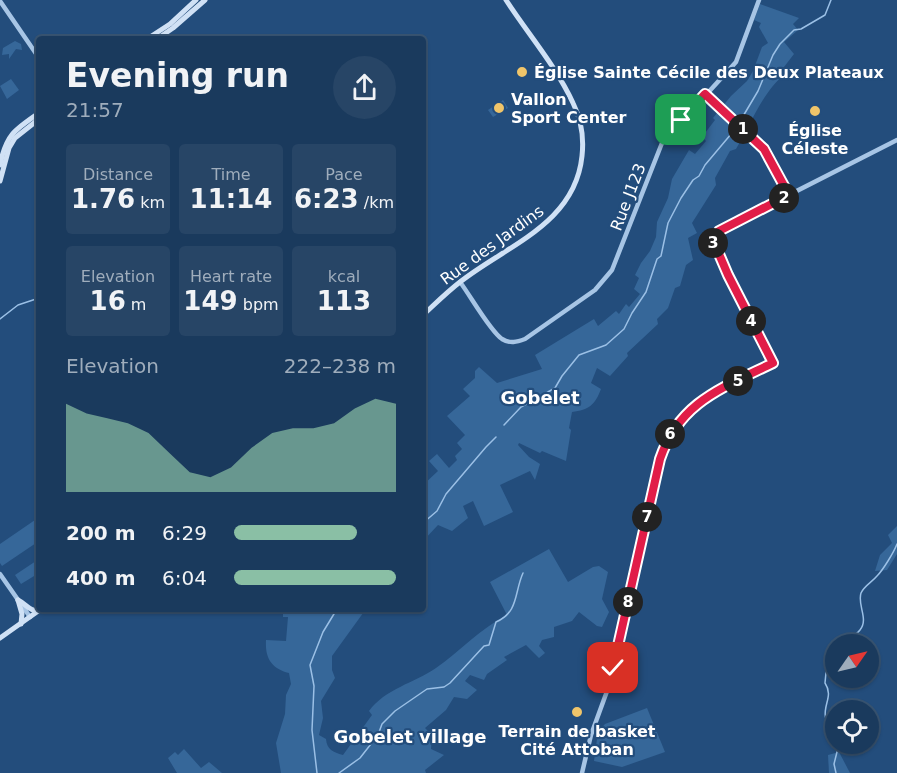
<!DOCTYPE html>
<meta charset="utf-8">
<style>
body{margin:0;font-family:"DejaVu Sans",sans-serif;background:#274566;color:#f1f3f6;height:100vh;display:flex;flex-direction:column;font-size:22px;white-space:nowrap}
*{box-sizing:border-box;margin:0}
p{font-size:20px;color:#9fadbc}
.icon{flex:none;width:33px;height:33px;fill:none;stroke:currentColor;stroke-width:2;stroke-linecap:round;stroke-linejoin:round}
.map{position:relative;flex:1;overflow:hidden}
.drawer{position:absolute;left:36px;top:36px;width:390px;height:576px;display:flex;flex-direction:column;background:#1a3a5d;border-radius:6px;box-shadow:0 2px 4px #0004,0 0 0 2px #385472}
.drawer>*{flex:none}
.needle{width:39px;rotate:56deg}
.controls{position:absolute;left:825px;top:634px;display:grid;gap:12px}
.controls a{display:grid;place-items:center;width:54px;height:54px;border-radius:50%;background:#1a3a5d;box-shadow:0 2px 4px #0004,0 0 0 2px #385472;font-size:30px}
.pin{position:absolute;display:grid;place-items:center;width:51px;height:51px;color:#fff;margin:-26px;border-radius:12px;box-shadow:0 3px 9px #0006}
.km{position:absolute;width:30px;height:30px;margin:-15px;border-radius:50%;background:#222;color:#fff;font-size:16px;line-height:30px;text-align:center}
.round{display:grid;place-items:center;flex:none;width:63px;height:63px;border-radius:32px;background:#274566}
.summary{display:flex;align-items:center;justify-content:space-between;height:102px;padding:0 30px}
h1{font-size:33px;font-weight:700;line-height:45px}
.stats{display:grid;grid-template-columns:repeat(3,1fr);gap:9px;height:102px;padding:6px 30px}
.stats div{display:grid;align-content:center;border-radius:6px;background:#274566;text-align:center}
.stats b{font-size:26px;font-weight:700}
.stats small{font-size:16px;font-weight:400}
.stats p{font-size:16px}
.chart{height:168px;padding:12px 30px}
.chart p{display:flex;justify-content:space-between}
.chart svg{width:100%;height:108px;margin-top:6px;fill:#8abfa5;opacity:.7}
ul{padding:0 30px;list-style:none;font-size:20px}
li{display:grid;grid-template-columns:96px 72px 1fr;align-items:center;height:45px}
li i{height:15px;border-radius:8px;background:#8abfa5}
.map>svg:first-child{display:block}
.green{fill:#366799}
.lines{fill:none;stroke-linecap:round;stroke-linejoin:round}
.stream{stroke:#9bc0e6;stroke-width:1.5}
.tertiary{stroke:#a7c5e5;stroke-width:4.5}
.secondary{stroke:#d0e1f5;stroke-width:5}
.route-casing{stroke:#fff;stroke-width:12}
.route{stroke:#e11d48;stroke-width:8}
.poi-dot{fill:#f0c56a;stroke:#234d7c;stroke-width:2}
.labels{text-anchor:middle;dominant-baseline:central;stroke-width:4.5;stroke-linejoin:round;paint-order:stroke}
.poi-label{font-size:16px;font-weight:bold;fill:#fff;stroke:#234d7c;text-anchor:start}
.street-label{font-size:16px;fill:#fff;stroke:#234d7c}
.neighbourhood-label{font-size:18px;font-weight:bold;fill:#fff;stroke:#234d7c}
</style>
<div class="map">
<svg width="897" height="773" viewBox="0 0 897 773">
<rect width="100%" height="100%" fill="#234d7c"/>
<!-- green -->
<g class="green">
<path d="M760,4L799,18L793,24L798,30L784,42L794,54L784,67V75C764,90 749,127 736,149L730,151L715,178L716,185L692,223L697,233L688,238L693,260L686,265L680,286L675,288L668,308L657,319L658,324L627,353L628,356L610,376L597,368L591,383L601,389C595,405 589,410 572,412L569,428L571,430L566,461L542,451L540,453L519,443L518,445L529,457L540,464L535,480L530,471L500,485L513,512L484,526L473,501L463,506L468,518L452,531L438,525L423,541V485L438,471L429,461L437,454L449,468L457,460L455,456L462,449L457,443L465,435L447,416L470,396L463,389L475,378V371L479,367L497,383L542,369L535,355L594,319L598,326L616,311L619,314L626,304L629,307L640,294L634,289L639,278L635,275L641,263L650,251L656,237L657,222L668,198L672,179L689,150L695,154L706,141L702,137L715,120L713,118L731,96L747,81L753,71L762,47L768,43L759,27L761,23L754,20Z"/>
<polygon points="15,41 21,44 22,50 16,49 9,59 9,54 2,55 3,48"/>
<polygon points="11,79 19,90 7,99 0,86"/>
<polygon points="503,100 508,108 493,117 488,110"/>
<polygon points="35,520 39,526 39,541 2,566 0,563 0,544"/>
<polygon points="897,526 897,554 887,570 875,571 880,555 892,543 888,535"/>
<path d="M549,549L568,582L593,567L599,566L608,572L602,599L609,612L602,627L597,626L579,612L572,621L554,627V637L542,640L539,646L545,653L539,658L526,645L504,657L507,660L487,674L484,680L470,675L465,681L477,690L467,699L454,697L446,710L425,728L432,735L431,749L444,755L425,770L426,773H281L276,743L285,714L286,695L291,684L289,673C271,668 265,658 266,640L286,641L288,617H283V609H366L332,656V670L335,678L321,701L323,718L319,735L326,739C327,750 333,752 343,755L372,715L369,711C385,689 414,683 436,668C460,651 481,628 507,615L490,582Z"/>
<polygon points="39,559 39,573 21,584 15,575"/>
<polygon points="647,708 665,752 622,767 594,761 598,732 605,724"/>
<polygon points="184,749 201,768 209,762 222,773 177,773 168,758 175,752 178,755"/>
<polygon points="839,752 850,773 829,773 828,755"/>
</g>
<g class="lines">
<!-- stream -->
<g class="stream">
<polyline points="739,123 758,91 773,55 780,44 794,30 801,29 825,15 831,0"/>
<polyline points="0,319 18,305 39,298"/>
<polyline points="504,425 521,407 555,388 562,376 579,355 606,345 624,329 632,313 646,292 657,259 661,256 668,223 681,198 693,180 699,176 705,165 737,127"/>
<polyline points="423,523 437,511 446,494 486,447 496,437"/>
<path d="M836,645C843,640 855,637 860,630C869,619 857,605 861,593C864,586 872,582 877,576C883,570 894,552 897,544"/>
<path d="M835,646C827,655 826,672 825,683C837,701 812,710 836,735"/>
<polyline points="317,773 312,730 314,686 310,665 323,632 337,609"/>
<path d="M339,773L360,758L378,735L382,724L395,711L427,689L444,687L450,683L484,646L489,645L496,622C519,612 514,593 523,573"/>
<polyline points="836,773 834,764 839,744"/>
</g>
<!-- tertiary -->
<g class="tertiary">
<polyline points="0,1 39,58"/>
<polyline points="705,94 764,149 789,195"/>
<path d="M460,282C470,295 490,331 502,339C510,344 517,342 525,339L595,290L612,270L662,143L736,62L759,0"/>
<polyline points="0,574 30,617"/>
<path d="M582,773L591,735L610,683L660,459C679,402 723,388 773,363C762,342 711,253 714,236L720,230L897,140"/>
</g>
<!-- secondary -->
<g class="secondary">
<polyline points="147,39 170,24 196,0"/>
<polyline points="157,39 173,28 205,0"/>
<path d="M0,165C6,135 14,130 39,113"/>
<polyline points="0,181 9,148 15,138 39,119"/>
<path d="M423,315C435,304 447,292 460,282C507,245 575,224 582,156C584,138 581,119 573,103C556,66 528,34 506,0"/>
<path d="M18,600C26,604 29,611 38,611"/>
<polyline points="18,600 22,614 21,624"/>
<polyline points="0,638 41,609"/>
</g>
</g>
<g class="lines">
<!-- route casing -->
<g class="route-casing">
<path id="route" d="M613,668L660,459C679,402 722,388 773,363L728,275L713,240L719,231L789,195L764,149L705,94L681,120"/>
</g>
<!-- route -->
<use href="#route" class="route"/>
</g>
<!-- markers -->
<g class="poi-dot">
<circle cx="522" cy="72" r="6"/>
<circle cx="499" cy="108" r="6"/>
<circle cx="815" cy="111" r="6"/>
<circle cx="577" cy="712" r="6"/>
</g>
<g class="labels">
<!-- poi labels -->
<g class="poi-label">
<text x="534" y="72">Église Sainte Cécile des Deux Plateaux</text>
<text x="511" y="99">Vallon<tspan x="511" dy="18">Sport Center</tspan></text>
<text x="815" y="130" text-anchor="middle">Église<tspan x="815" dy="18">Céleste</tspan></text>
<text x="577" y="731" text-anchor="middle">Terrain de basket<tspan x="577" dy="18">Cité Attoban</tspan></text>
</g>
<!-- street labels -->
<g class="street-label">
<text transform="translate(628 197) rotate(-69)">Rue J123</text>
<text transform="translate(492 245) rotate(-36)">Rue des Jardins</text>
</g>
<!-- neighbourhood labels -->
<g class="neighbourhood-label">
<text x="540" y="397">Gobelet</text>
<text x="410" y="736">Gobelet village</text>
</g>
</g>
</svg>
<div class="controls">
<a><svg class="needle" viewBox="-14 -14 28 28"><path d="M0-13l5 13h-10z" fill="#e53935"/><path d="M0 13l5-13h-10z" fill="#9fadbc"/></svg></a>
<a><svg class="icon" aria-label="locate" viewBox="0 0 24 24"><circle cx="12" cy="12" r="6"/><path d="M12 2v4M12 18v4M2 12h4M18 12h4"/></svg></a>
</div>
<div class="pin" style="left:681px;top:120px;background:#1e9e55"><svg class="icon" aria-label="arrive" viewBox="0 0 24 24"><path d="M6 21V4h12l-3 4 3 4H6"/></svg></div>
<div class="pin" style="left:613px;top:668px;background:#d93025"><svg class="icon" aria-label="check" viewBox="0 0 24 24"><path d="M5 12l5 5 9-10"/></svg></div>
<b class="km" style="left:743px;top:129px">1</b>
<b class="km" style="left:784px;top:198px">2</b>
<b class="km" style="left:713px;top:243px">3</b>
<b class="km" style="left:751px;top:321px">4</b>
<b class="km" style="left:738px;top:381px">5</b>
<b class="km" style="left:670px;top:434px">6</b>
<b class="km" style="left:647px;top:517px">7</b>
<b class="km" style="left:628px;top:602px">8</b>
<section class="drawer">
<div class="summary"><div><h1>Evening run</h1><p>21:57</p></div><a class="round"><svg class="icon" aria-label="share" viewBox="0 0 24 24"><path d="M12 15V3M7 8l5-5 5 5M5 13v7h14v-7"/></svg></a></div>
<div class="stats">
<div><p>Distance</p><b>1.76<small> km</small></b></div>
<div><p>Time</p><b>11:14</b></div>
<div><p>Pace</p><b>6:23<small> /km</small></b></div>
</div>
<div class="stats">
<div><p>Elevation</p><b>16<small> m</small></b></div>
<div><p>Heart rate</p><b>149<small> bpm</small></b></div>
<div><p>kcal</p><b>113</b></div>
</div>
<div class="chart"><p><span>Elevation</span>222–238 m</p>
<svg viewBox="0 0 160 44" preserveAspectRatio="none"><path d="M0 44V8L10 12L20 14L30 16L40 20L50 28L60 36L70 38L80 34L90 26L100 20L110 18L120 18L130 16L140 10L150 6L160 8V44z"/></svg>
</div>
<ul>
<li><b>200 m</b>6:29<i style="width:76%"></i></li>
<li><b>400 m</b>6:04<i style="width:100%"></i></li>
</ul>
</section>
</div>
